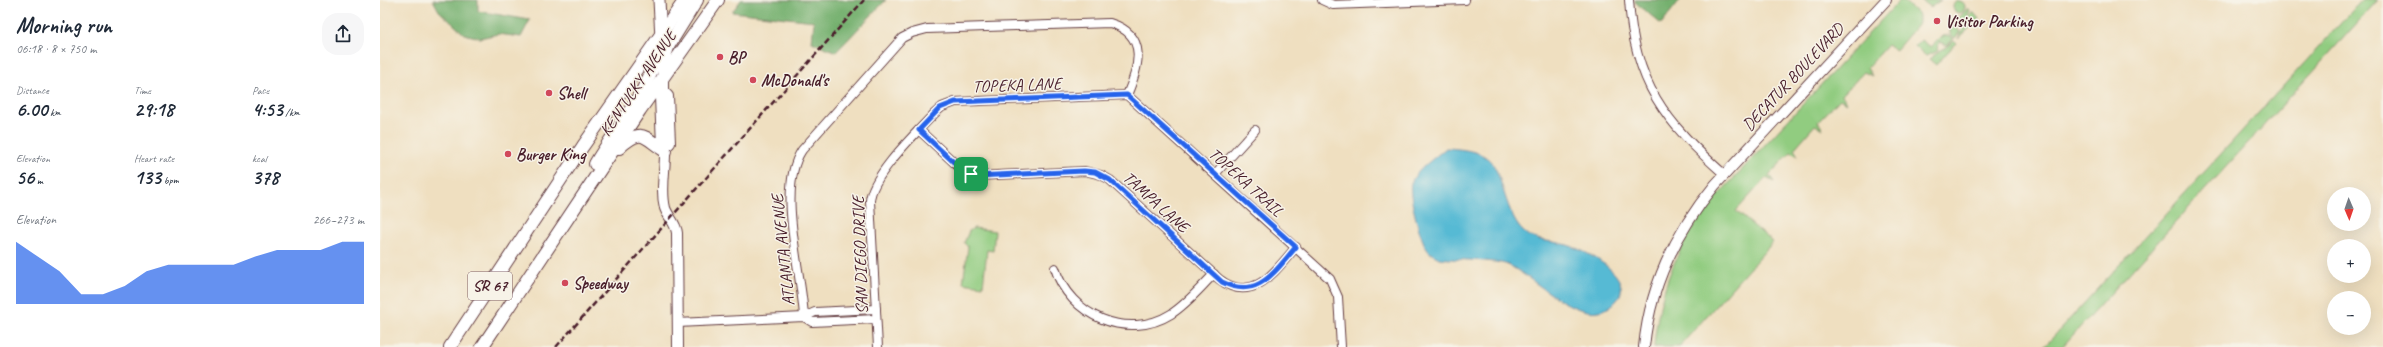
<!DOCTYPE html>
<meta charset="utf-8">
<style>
body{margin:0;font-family:Caveat,sans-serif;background:#f6f6f7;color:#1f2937;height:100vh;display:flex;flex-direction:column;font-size:15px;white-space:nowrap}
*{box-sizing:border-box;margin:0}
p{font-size:13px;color:#747a83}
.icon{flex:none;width:22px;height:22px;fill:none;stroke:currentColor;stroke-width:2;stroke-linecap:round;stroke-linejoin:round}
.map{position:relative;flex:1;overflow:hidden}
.sheet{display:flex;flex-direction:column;background:#fff;width:380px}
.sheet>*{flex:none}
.needle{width:26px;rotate:178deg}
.fabs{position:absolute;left:1947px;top:187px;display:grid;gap:8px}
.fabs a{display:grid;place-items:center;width:44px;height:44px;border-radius:50%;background:#fff;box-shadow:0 4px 16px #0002;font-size:20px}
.pin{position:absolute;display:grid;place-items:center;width:34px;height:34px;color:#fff;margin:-17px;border-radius:8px;box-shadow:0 2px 6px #0006}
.round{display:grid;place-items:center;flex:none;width:42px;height:42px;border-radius:16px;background:#f6f6f7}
.summary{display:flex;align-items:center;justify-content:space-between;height:68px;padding:0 16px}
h1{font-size:22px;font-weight:700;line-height:30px}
.stats{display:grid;grid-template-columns:repeat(3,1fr);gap:6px;height:68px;padding:4px 16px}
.stats div{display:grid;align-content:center}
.stats b{font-size:20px;font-weight:700}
.stats small{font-size:11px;font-weight:400}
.stats p{font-size:11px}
.chart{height:112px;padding:8px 16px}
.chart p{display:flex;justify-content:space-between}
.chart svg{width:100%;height:72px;margin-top:4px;fill:#2563eb;opacity:.7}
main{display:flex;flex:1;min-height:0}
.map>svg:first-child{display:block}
.green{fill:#91cc80;stroke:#6e7656}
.forest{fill:#74b06e;stroke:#5f684c}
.water{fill:#56bad4;stroke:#506c80}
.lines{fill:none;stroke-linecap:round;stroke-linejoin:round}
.minor-casing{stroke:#633c41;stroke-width:10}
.tertiary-casing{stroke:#633c41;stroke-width:12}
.secondary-casing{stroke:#633c41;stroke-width:13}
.primary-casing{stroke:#633c41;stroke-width:14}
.minor{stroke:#fff;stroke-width:8}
.tertiary{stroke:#fff;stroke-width:10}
.secondary{stroke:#fff;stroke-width:11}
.primary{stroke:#fff;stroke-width:12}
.rail{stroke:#4a1f2b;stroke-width:2.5;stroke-dasharray:6 3;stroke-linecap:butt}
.route-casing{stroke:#fff;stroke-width:8}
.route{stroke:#2563eb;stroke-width:5}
.poi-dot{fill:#d1495b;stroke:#f7f3e8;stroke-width:1.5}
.labels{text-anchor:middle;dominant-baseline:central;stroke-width:3;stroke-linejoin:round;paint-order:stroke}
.shield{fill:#f7f3e8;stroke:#7e5f64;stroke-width:1}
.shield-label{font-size:16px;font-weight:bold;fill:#4a1f2b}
.poi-label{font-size:17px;font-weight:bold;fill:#4a1f2b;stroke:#f7f3e8;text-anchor:start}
.street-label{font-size:17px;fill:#4a1f2b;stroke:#f7f3e8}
</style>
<main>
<section class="sheet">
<div class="summary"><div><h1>Morning run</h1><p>06:18 · 8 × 750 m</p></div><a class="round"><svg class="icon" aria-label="share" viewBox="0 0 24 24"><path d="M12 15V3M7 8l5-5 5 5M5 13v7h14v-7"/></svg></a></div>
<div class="stats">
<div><p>Distance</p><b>6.00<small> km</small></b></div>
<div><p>Time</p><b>29:18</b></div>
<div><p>Pace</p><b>4:53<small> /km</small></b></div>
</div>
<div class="stats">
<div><p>Elevation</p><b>56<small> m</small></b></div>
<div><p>Heart rate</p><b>133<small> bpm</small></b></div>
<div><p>kcal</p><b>378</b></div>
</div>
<div class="chart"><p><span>Elevation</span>266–273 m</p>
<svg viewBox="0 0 160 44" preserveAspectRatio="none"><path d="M0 44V6L10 15L20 24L30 38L40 38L50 33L60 24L70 20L80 20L90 20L100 20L110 15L120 11L130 11L140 11L150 6L160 6V44z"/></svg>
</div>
</section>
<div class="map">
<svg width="2003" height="347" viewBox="0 0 2003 347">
<rect width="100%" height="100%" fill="#f7f3e8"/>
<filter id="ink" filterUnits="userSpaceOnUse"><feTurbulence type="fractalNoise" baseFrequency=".025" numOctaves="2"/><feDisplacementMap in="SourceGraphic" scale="8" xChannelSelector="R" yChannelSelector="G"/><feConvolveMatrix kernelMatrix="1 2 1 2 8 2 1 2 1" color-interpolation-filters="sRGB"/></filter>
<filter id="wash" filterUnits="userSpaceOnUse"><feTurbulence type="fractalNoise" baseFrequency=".012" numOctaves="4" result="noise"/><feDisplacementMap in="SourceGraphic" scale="16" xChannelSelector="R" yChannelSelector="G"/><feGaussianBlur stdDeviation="0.9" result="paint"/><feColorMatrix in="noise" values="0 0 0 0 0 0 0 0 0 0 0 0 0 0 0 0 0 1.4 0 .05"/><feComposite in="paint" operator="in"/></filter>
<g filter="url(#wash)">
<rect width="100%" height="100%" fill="#efdfc0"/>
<!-- green -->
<g class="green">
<path d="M1520,0L1525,2L1539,15V23L1516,50L1508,45L1487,68L1492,76L1484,72L1462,95L1467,103L1460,99L1438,122L1443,129L1435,125L1414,149L1418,156L1411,152L1389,175L1394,182L1386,178L1356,211L1393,242L1299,347H1274C1278,295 1295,250 1326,208Z"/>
<polygon points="1541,0 1561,0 1551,7"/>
<polygon points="1982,0 1998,0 1682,347 1664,347"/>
<circle cx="1579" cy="7" r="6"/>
<polygon points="1588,8 1590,10 1585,22 1576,23 1576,27 1580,32 1575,38 1570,34 1570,27"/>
<polygon points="1593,12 1599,19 1578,39 1591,14"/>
<polygon points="1569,35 1574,39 1567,45 1559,42 1558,51 1546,56 1535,46 1541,40 1551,47 1562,36"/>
<polygon points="1574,41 1576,43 1556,65 1549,59"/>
<polygon points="594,228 615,231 613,251 607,250 603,286 583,283 588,247 584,243 589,231"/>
</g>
<!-- forest -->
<g class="forest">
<polygon points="53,0 98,0 98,11 150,20 141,37 118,34 100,38 84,34 59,11"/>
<polygon points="361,0 506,0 456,52 432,42 434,21 352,12"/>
<polygon points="1255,0 1300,0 1281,24 1255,2"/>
</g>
<!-- water -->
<path class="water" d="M1066,148C1123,151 1113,168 1131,212C1135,222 1140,230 1149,236C1161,242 1175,241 1187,245C1205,250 1256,276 1237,300C1207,336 1155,277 1128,265C1118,260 1074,260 1059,258C1054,255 1050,254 1047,249C1040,239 1028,194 1031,183C1035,171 1057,156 1066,148Z"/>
</g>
<g filter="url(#ink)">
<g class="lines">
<!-- minor casing -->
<g class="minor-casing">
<g id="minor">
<polyline points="942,0 953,5 1085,0"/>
<path d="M1249,0C1254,83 1285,122 1345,175"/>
<polyline points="747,95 950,279 958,297 961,347"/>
<path d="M539,130L580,168L596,176L705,171L721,175L730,180L839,279C873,305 895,271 916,247"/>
<polyline points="835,174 875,130"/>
<path d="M675,268C689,316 748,341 791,314C807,304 820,288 834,274"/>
<path d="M424,317C422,272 396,189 422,150L522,38L532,33L547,29L730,23C769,35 759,67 747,95"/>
<polyline points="424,317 435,312 496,309"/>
<polyline points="297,323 424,317 432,322 496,319"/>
<path d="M498,347L490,201C491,176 536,133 554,114L562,107L575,102L747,95"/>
</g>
</g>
<!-- tertiary casing -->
<g class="tertiary-casing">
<g id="tertiary">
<path d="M283,76V91L280,97L282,145L285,148C286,167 280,189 285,208C288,217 296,223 297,233L298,347"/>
<polyline points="283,91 288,96 290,143 285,148"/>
<path d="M1264,347C1270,285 1296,232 1335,185L1506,0"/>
</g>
</g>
<!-- secondary casing -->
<g class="secondary-casing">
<polyline id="secondary" points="279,0 283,76"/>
</g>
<!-- primary casing -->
<g class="primary-casing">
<g id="primary">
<polyline points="283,61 289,45 317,0"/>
<path d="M239,148C263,126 264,138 285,151"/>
<path d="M215,164C236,128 273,86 280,44"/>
<polyline points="70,347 203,146 305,0"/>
<polyline points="102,347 260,110 338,0"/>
</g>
</g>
<!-- minor -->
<use href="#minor" class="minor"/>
<!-- tertiary -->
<use href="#tertiary" class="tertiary"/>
<!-- secondary -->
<use href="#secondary" class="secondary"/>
<!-- primary -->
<use href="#primary" class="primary"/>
<!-- rail -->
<polyline class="rail" points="176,347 484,0"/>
</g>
</g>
<g class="lines" filter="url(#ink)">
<!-- route casing -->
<g class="route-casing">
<path id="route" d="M747,95L916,247C894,272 878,300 842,282L730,180L715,172L704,171L596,176L580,168L539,130L560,108L575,102Z"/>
</g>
<!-- route -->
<use href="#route" class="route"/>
</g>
<!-- markers -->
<g class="poi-dot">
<circle cx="1557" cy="21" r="4"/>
<circle cx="340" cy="57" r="4"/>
<circle cx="373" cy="80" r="4"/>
<circle cx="169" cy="93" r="4"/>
<circle cx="128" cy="154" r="4"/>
<circle cx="185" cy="283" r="4"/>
</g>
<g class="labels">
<!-- shield labels -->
<rect class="shield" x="88" y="272" width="44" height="28" rx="3"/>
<g class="shield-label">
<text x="110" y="286">SR 67</text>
</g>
<!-- poi labels -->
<g class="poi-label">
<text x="1565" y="21">Visitor Parking</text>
<text x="348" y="57">BP</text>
<text x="381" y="80">McDonald's</text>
<text x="177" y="93">Shell</text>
<text x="136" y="154">Burger King</text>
<text x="193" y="283">Speedway</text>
</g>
<!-- street labels -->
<g class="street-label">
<text transform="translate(1413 77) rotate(-47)">DECATUR BOULEVARD</text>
<text transform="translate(258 83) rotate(-56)">KENTUCKY AVENUE</text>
<text transform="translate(637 85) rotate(-2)">TOPEKA LANE</text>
<text transform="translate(866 182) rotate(42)">TOPEKA TRAIL</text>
<text transform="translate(776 202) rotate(42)">TAMPA LANE</text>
<text transform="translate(403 250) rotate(-96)">ATLANTA AVENUE</text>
<text transform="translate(480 255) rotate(-92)">SAN DIEGO DRIVE</text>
</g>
</g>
</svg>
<div class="fabs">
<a><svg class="needle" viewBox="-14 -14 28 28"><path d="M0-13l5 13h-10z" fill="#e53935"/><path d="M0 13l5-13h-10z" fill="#747a83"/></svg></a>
<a>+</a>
<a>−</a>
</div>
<div class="pin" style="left:591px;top:174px;background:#1e9e55"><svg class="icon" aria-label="arrive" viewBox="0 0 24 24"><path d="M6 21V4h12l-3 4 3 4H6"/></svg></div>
</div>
</main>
